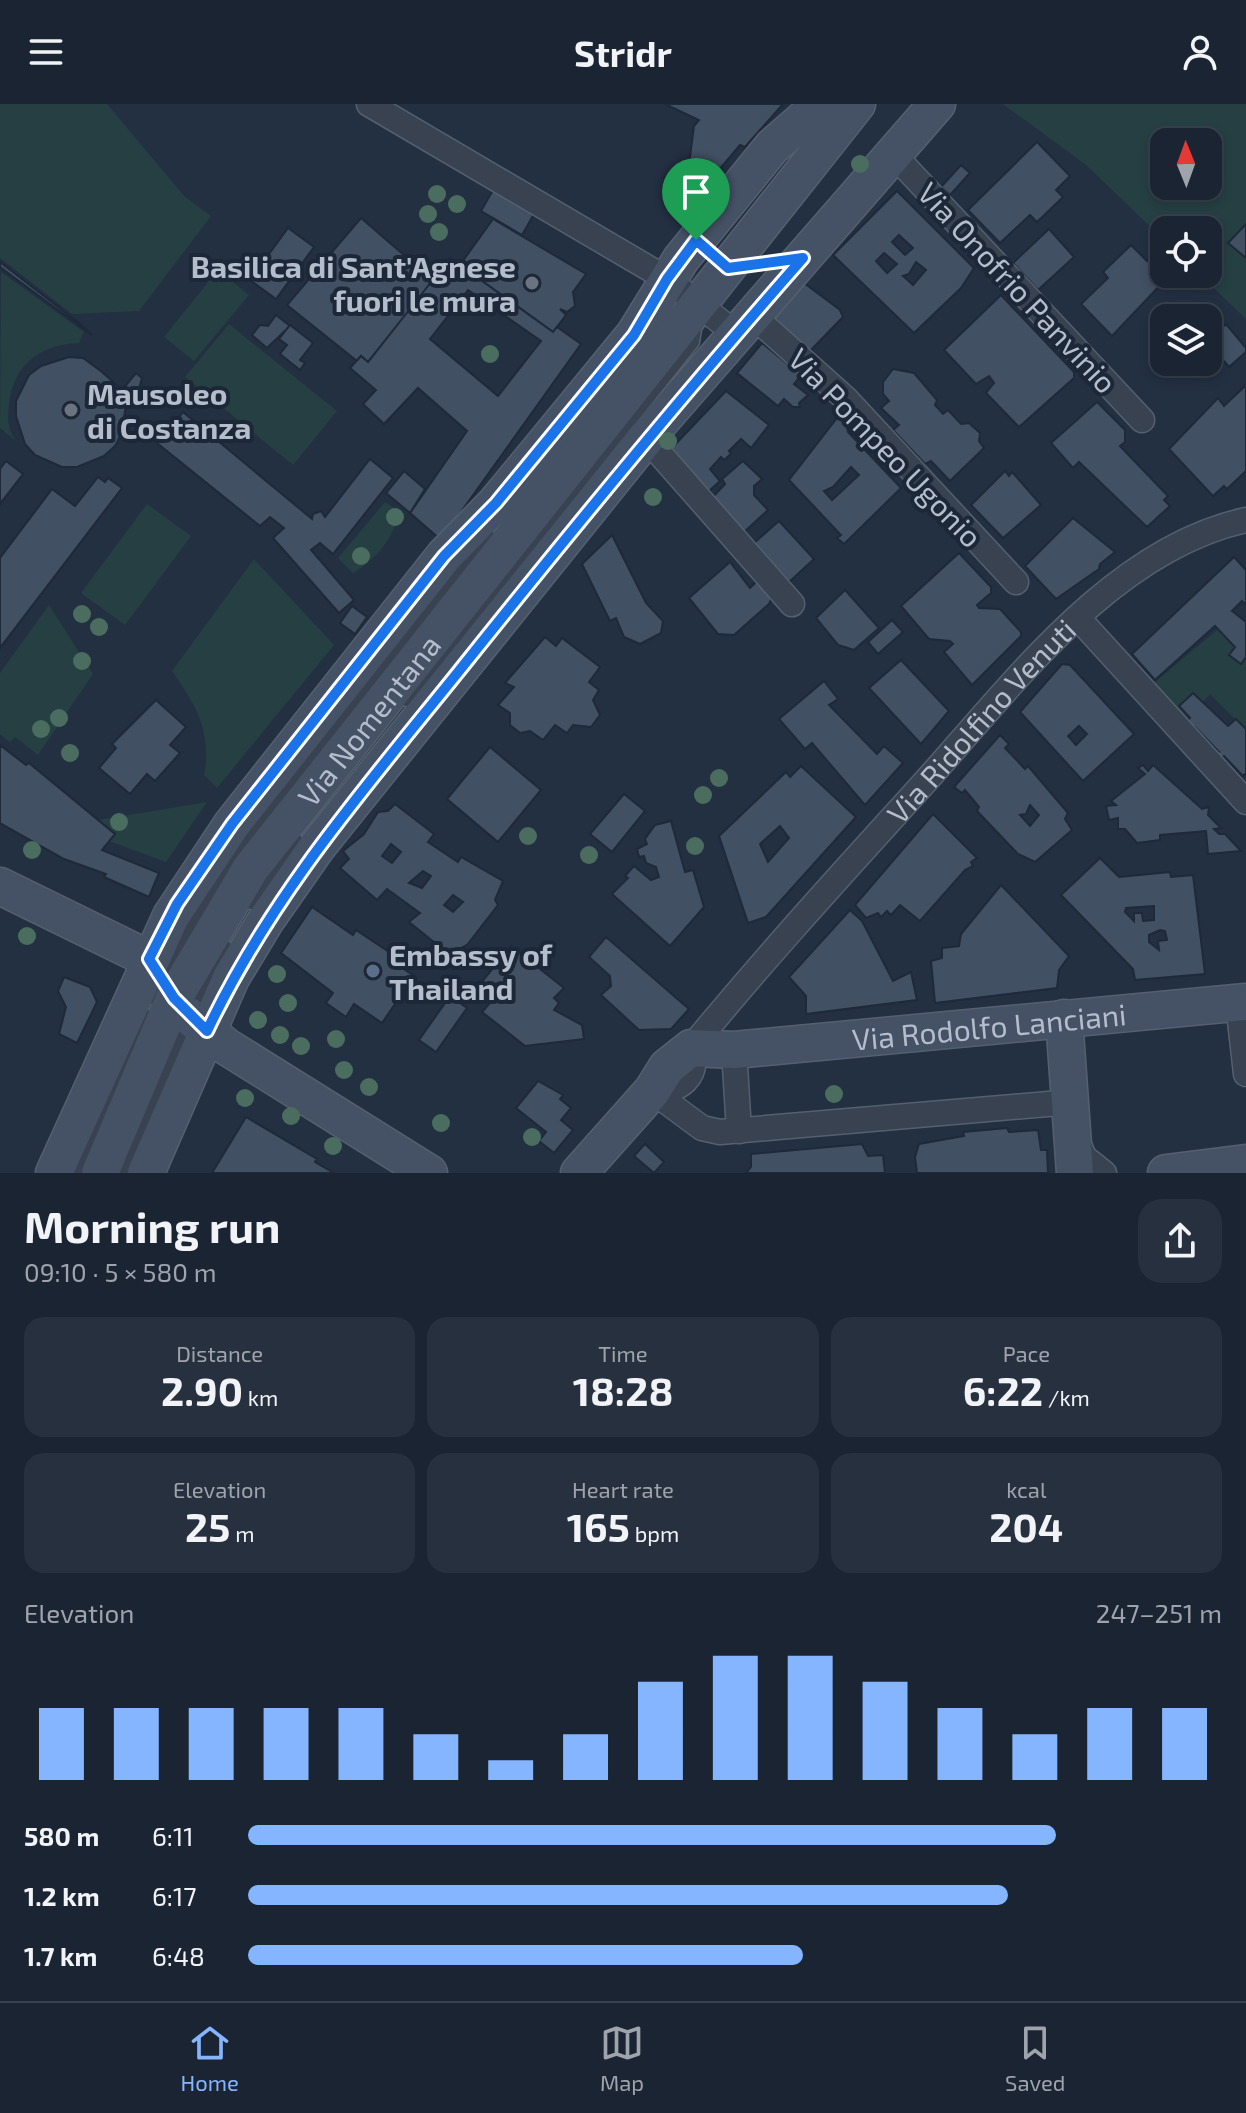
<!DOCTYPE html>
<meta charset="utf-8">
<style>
body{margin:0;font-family:"Exo 2",sans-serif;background:#27303e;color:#f1f3f6;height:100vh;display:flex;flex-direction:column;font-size:30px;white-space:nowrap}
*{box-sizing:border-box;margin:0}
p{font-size:26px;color:#9fa4ac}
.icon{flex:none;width:44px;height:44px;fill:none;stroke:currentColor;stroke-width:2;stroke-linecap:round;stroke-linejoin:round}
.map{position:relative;height:1069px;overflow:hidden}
.details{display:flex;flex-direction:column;background:#1a2432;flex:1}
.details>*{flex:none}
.needle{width:52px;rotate:359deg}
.tools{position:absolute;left:1150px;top:24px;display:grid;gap:16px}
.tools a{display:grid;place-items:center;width:72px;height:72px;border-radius:16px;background:#1a2432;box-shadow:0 4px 12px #0003,0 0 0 2px #38414d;font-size:40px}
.pin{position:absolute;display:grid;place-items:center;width:68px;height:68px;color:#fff;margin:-82px -34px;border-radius:50% 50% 50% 0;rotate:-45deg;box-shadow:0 0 8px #0007}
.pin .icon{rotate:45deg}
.round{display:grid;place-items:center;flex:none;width:84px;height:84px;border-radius:24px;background:#27303e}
.headline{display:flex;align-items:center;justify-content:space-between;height:136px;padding:0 24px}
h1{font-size:44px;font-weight:700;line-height:60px}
.stats{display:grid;grid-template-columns:repeat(3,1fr);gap:12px;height:136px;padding:8px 24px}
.stats div{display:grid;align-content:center;border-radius:20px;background:#27303e;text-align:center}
.stats b{font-size:40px;font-weight:700}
.stats small{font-size:22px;font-weight:400}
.stats p{font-size:22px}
.chart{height:224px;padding:16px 24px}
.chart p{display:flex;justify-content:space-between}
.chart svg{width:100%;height:144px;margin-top:8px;stroke:#86b5ff;stroke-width:6}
ul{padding:0 24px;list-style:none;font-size:26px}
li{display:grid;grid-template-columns:128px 96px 1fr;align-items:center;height:60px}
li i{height:20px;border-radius:10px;background:#86b5ff}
header{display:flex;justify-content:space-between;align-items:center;height:104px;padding:0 24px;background:#1a2432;font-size:36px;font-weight:700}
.dock{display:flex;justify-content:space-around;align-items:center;height:112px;border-top:2px solid #38414d;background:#1a2432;font-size:22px;color:#9fa4ac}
.dock a{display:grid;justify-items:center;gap:4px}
.dock .current{color:#86b5ff}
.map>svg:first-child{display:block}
.green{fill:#253f43;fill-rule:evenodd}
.building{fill:#425064;stroke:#1e2939;stroke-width:2;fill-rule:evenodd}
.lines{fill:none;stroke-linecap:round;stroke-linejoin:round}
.lane-casing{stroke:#55606f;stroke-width:15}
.street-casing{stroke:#55606f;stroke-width:27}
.secondary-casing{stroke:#55606f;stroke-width:39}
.lane{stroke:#384251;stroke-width:12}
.street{stroke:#384251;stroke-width:24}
.secondary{stroke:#455165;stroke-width:36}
.tree{fill:#4a6d5f}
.route-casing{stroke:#fff;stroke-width:16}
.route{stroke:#1a73e8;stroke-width:10}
.worship-dot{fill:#6b7280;stroke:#1c2737;stroke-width:3}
.service-dot{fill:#5c6f8a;stroke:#1c2737;stroke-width:3}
.labels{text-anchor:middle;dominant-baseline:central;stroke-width:8;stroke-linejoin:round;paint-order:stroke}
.poi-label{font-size:30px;font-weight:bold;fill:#b4bdcc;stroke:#1c2737;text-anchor:start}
.street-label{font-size:30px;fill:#b4bdcc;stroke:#1c2737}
</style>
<header><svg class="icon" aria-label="menu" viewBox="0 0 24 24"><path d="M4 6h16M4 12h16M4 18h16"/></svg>Stridr<svg class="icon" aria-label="person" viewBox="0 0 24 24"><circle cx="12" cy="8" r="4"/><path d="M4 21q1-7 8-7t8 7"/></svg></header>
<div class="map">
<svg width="1246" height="1069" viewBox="0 0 1246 1069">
<rect width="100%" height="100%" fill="#233042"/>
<!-- green -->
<g class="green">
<polygon points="0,0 107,0 185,93 211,112 139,207 72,210 0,154"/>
<path d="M1003,0H1246V215L1199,170H1208V126H1164V136L1086,61ZM1164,38H1208V82H1164Z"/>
<polygon points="218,166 249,191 194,257 164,233"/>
<path d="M1,168L84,228L79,239C41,240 13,261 9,300C7,315 8,326 16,337L0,324Z"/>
<polygon points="229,220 337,307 293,361 185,273"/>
<path d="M385,398L400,408C392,436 377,454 353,469L338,454Z"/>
<polygon points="147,400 191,432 125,521 81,489"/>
<path d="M254,455L334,541L217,684L204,671C212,628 196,601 172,567Z"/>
<polygon points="49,501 93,570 38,651 15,633 10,638 0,630 0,569"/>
<polygon points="1218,525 1246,552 1246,626 1210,590 1183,620 1148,584"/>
<polygon points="207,698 166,758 109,737 115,729 99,716"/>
</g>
<!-- building -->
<g class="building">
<polygon points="665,0 783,0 745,43 740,41 708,79 691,86 690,79 682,81 685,91 671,96 664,74 688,68 694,22 699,16"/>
<polygon points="1037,38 1070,72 1056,86 1063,93 1037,118 1030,111 1000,139 968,106"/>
<polygon points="961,61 970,69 950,91 941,83"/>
<polygon points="493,86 534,110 522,131 481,107"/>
<path d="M897,87L974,164L961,184L914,229L833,151ZM899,131L913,144L905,151L892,138ZM884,149L897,160L887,169L876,157ZM916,158L926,166L913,181L903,172L909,170Z"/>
<polygon points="361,114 434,177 368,258 361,252 357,257 287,201"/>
<polygon points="493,115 586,170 573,188 575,202 567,208 560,205 566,211 553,228 460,161"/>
<polygon points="1246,120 1246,154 1228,139"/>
<polygon points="288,124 314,143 276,195 250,176"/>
<polygon points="1049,125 1074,153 1038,186 1013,159"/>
<polygon points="1131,141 1147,157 1154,150 1160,157 1154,163 1166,175 1112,232 1081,200 1108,174 1103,168"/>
<path d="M450,154L553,228L557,223L581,240L441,436L410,409L467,327L418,284L384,320L363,300L376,286L350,264L361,252L368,258ZM468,186L541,237L498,292L430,235Z"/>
<polygon points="0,158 80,220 92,231 0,163"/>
<polygon points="804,179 840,206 843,213 807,250 771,216"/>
<polygon points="1001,191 1074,268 1074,274 1019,323 986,289 994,279 989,272 976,280 944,246"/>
<polygon points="276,211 290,222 267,244 252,231 260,221 268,222"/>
<polygon points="1226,220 1246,244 1246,248 1229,263 1208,238"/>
<polygon points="290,221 313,239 300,256 305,259 300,266 280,250 287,241 279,235"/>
<polygon points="762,239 801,271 794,280 808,291 799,299 800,303 793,303 784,295 778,302 737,269"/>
<polygon points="69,253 83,254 102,268 122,286 126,300 122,329 115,342 104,352 77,363 62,363 35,351 25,340 16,312 16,297 29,271 41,262"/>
<polygon points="893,265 914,269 937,296 935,301 943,310 948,306 961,320 969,319 980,329 979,337 984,344 950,377 931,357 925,360 893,326 899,321 881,304 889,297 883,290 883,278"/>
<polygon points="136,269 142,274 139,285 131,289 122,286"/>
<polygon points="1246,281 1246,367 1227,385 1224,382 1213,392 1169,345 1218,294 1224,302"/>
<polygon points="726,287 769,321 751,344 741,335 729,347 731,350 724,356 721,353 710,365 720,377 708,388 668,348"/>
<polygon points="1097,298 1125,326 1125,338 1120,342 1168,392 1164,396 1170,402 1147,423 1079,358 1073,364 1051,339"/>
<polygon points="183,308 312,415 313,410 321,407 325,413 370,355 393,374 333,450 320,439 311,446 354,496 339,509 273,434 284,424 270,413 260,422 157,339"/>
<path d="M837,314H845L848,328L901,384L844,440L837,434L841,431L789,376ZM851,363L859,371L832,396L824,387L833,383Z"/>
<polygon points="6,357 23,370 0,400 0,365"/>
<polygon points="743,357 762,375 754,382 754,391 768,406 742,430 711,395 725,380 722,375"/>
<polygon points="404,367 425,385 410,409 386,389"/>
<polygon points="1005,367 1009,372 1012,368 1041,401 1003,434 971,401"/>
<polygon points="98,373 105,378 108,374 122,384 0,544 0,454 52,385 75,402"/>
<polygon points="1073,414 1115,448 1100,460 1099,465 1056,495 1025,462"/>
<polygon points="779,417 814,455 789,478 754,439"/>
<polygon points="612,431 646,499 663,517 661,529 640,540 624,533 616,514 610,517 582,460"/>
<polygon points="959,449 991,483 991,489 977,501 979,504 1000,505 1021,528 1021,532 972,581 944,548 953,540 950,537 929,535 901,502"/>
<polygon points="1234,453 1246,466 1246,501 1242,497 1232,507 1246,518 1246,553 1241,560 1229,551 1235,543 1215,522 1155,576 1132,550"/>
<polygon points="730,458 750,484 761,473 775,487 769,500 734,531 718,530 689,494"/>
<polygon points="845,486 879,524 854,546 838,541 816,514"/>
<polygon points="352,502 367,513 355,530 340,519"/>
<polygon points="892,516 903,528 878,550 868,538"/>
<polygon points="545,533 556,542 562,534 600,563 589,578 599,586 593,596 600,611 591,623 573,621 567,629 555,621 543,636 530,627 520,629 510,621 510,609 498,601 514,583 505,579"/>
<polygon points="901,556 949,607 921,640 869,584"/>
<path d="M1062,560L1070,561L1134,630L1083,677L1020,608ZM1079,622L1087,630L1076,641L1068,632Z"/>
<polygon points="824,577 838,595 829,601 877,650 884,642 903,659 865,701 812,639 805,645 779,615"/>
<polygon points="1193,589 1228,622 1236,615 1246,625 1246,669 1243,672 1224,652 1217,657 1213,653 1219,648 1195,623 1190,628 1183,620 1190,614 1179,602"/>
<polygon points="156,596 186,623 170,641 180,649 155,677 147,670 130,690 99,664 116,644 112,640"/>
<path d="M1000,631L1009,640L1005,644L1025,665L1028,662L1068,709L1065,715L1072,726L1035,758L1018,750L977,707L979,703L965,686L962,689L954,683ZM1030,701L1039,711L1030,722L1020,711L1026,710Z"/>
<polygon points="0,641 26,661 29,659 115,730 102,746 159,769 149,793 104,773 106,770 64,755 0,719"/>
<polygon points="490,643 541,686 498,738 447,695"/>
<polygon points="1143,661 1148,667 1153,661 1202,705 1209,703 1208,711 1221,724 1214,725 1219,730 1225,730 1241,747 1208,750 1206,727 1160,731 1160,736 1137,739 1125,725 1118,725 1118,714 1109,716 1106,702 1116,701 1111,697 1145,670 1138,664"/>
<path d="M801,662L856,713L766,813L748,819L719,732L786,668L790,673ZM780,722L789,734L768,758L760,740Z"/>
<polygon points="624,690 645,707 612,748 590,730"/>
<path d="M395,700L434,730L428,738L458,758L461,753L503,777L495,796L498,801L467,841L454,848L445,847L409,818L420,809L387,785L377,796L340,764L349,755L343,747L364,730L378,708L388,707ZM391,740L401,748L392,759L382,752ZM423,767L431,772L422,784L409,779ZM453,791L463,798L453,808L444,801Z"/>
<polygon points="933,710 977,754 971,758 973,762 965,766 920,817 900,801 891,811 887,807 881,813 878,809 866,814 855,801"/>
<polygon points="671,717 685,768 693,766 704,803 670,842 612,790 628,774 625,772 634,762 651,776 659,773 656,763 646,759 644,752 639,753 637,745 647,740 645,735 655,721"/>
<path d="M1100,754L1119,773L1170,768L1171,773L1193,771L1205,870L1135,876L1133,865L1061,791ZM1154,802V816L1143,817L1142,809H1134V817L1125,808L1126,804ZM1160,826L1165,827L1167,836L1158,837L1159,846L1149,838V831Z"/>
<polygon points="1001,781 1069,852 1059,866 1057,884 935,899 931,857 942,854 942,844 959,842 961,830"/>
<polygon points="312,803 353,831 356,826 398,854 395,859 414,872 382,919 354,900 346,913 326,899 333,889 281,849"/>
<polygon points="850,806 862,817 893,877 911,868 917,896 806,910 806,892 789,873"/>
<polygon points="606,833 689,905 671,925 639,926 601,891 611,882 610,872 589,853"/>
<polygon points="511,842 564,884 554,894 559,899 554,906 582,921 584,935 525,942 482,908 490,899 476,885"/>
<polygon points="64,873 90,883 97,898 77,939 59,930 66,903 58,887"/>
<polygon points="450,892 467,904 436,948 419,936"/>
<polygon points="538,977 563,991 560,995 571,1004 561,1016 573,1026 554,1049 539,1037 546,1028 516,1004"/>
<polygon points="246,1013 317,1055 315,1058 334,1069 212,1069"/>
<polygon points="1007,1024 1009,1028 1038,1026 1041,1046 1047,1046 1048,1069 917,1069 915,1053 919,1040 964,1032 963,1028"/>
<polygon points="645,1040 664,1058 654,1069 634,1052"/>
<polygon points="862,1040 868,1052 883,1051 885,1069 746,1069 751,1063 751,1050"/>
</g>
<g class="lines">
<!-- lane casing -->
<g class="lane-casing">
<g id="lane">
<polyline points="407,596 693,238 696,219"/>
<polyline points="251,799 296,736"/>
<polyline points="155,895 191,824 231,759 488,431"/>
<polyline points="77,1069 147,912"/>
<polyline points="121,1069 190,912 225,842"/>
</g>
</g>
<!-- street casing -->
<g class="street-casing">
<g id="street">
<polyline points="369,0 667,175 736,230"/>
<polyline points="893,50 1142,316"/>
<polyline points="752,211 845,294 1016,478"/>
<polyline points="646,334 792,500"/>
<polyline points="1078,514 1246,698"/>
<polyline points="1238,899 1246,970"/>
<polyline points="734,946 739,1027"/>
<path id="s1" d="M652,987C680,988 700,973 691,944C763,856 839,773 915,689C1006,590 1108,446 1246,416"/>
<polyline points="652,987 702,1024 720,1028 1071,998"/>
<polyline points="1077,1036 1084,1053 1104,1069"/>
</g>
</g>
<!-- secondary casing -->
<g class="secondary-casing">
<g id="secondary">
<polyline points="0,782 149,855"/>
<polyline points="189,912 227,943 429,1069"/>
<polyline points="1064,914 1075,1069"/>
<polyline points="54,1069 171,812 232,720 444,452 496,399 634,231 681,155 772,43 821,0"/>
<path id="s2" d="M100,1069L174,894L251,764L857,0"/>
<polyline points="146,1069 231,874 266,816 317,743 646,334 937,0"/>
<path id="s3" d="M579,1069L652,987L667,963L691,944L734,946L1246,898"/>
<polyline points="1166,1069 1246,1059"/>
</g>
</g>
<!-- lane -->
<use href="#lane" class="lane"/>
<!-- street -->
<use href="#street" class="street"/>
<!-- secondary -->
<use href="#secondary" class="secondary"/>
</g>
<!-- trees -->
<g class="tree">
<circle cx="860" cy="60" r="9"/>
<circle cx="437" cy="90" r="9"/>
<circle cx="457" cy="100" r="9"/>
<circle cx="428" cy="110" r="9"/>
<circle cx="439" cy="128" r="9"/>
<circle cx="490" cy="250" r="9"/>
<circle cx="668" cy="337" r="9"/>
<circle cx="653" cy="393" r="9"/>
<circle cx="395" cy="413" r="9"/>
<circle cx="361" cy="452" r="9"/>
<circle cx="82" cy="510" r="9"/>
<circle cx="99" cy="523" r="9"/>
<circle cx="82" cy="557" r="9"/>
<circle cx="59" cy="614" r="9"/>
<circle cx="41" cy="625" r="9"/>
<circle cx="70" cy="649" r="9"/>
<circle cx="719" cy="674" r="9"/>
<circle cx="703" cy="691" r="9"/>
<circle cx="119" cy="718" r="9"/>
<circle cx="528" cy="732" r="9"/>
<circle cx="695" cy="742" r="9"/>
<circle cx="32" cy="746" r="9"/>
<circle cx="589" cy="751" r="9"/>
<circle cx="27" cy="832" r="9"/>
<circle cx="277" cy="870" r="9"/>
<circle cx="288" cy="899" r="9"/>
<circle cx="258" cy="916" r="9"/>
<circle cx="280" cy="931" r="9"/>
<circle cx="336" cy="935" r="9"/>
<circle cx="301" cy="942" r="9"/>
<circle cx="344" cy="966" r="9"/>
<circle cx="369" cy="983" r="9"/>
<circle cx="834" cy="990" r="9"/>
<circle cx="245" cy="994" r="9"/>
<circle cx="291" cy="1012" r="9"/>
<circle cx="441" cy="1019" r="9"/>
<circle cx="532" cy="1033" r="9"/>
<circle cx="333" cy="1042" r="9"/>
</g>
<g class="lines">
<!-- route casing -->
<g class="route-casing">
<path id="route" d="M696,136L728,164L803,154C684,289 571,427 459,567C364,685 272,790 207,927L174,894L149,855L177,800L232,720L444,452L496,399L634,231L667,175Z"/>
</g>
<!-- route -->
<use href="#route" class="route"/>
</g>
<!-- markers -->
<g class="worship-dot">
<circle cx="532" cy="179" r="8"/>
<circle cx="71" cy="306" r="8"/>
</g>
<circle class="service-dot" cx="373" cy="867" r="8"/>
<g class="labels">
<!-- poi labels -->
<g class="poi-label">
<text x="516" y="162" text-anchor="end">Basilica di Sant'Agnese<tspan x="516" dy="34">fuori le mura</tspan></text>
<text x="87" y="289">Mausoleo<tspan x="87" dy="34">di Costanza</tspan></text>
<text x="389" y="850">Embassy of<tspan x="389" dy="34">Thailand</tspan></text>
</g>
<!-- street labels -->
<g class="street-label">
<text transform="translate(1018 183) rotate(47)">Via Onofrio Panvinio</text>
<text transform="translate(886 343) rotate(46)">Via Pompeo Ugonio</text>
<text stroke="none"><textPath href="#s2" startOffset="530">Via Nomentana</textPath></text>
<text stroke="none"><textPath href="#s1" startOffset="508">Via Ridolfino Venuti</textPath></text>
<text stroke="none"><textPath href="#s3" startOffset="468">Via Rodolfo Lanciani</textPath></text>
</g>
</g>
</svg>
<div class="tools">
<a><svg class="needle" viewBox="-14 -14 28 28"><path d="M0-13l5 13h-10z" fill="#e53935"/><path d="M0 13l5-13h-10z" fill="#9fa4ac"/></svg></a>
<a><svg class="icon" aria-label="locate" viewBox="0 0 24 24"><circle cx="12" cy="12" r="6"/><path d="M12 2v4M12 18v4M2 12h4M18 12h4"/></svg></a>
<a><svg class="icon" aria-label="layers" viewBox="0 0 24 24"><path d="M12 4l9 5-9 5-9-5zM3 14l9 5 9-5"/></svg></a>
</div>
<div class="pin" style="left:696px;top:136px;background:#1e9e55"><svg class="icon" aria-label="arrive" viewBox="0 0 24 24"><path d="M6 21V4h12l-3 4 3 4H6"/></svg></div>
</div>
<section class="details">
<div class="headline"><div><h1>Morning run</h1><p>09:10 · 5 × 580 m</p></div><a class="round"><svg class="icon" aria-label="share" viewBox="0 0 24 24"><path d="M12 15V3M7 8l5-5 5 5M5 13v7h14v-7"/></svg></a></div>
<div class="stats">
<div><p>Distance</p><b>2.90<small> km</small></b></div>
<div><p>Time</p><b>18:28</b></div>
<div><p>Pace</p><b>6:22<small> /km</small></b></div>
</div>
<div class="stats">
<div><p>Elevation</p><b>25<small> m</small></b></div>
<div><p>Heart rate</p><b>165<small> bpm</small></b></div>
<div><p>kcal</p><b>204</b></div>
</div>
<div class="chart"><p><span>Elevation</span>247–251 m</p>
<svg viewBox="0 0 160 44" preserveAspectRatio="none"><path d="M5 44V22M15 44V22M25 44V22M35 44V22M45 44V22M55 44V30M65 44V38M75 44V30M85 44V14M95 44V6M105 44V6M115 44V14M125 44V22M135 44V30M145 44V22M155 44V22"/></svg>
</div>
<ul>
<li><b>580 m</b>6:11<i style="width:83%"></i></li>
<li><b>1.2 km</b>6:17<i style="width:78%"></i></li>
<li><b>1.7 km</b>6:48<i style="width:57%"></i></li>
</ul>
</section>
<nav class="dock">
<a class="current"><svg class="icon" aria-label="home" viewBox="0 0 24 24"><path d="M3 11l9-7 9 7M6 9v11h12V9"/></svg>Home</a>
<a><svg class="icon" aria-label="map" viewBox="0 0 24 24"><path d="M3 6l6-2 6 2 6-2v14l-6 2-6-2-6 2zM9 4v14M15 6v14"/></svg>Map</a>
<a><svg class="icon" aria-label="saved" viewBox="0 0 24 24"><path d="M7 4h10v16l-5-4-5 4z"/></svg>Saved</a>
</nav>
